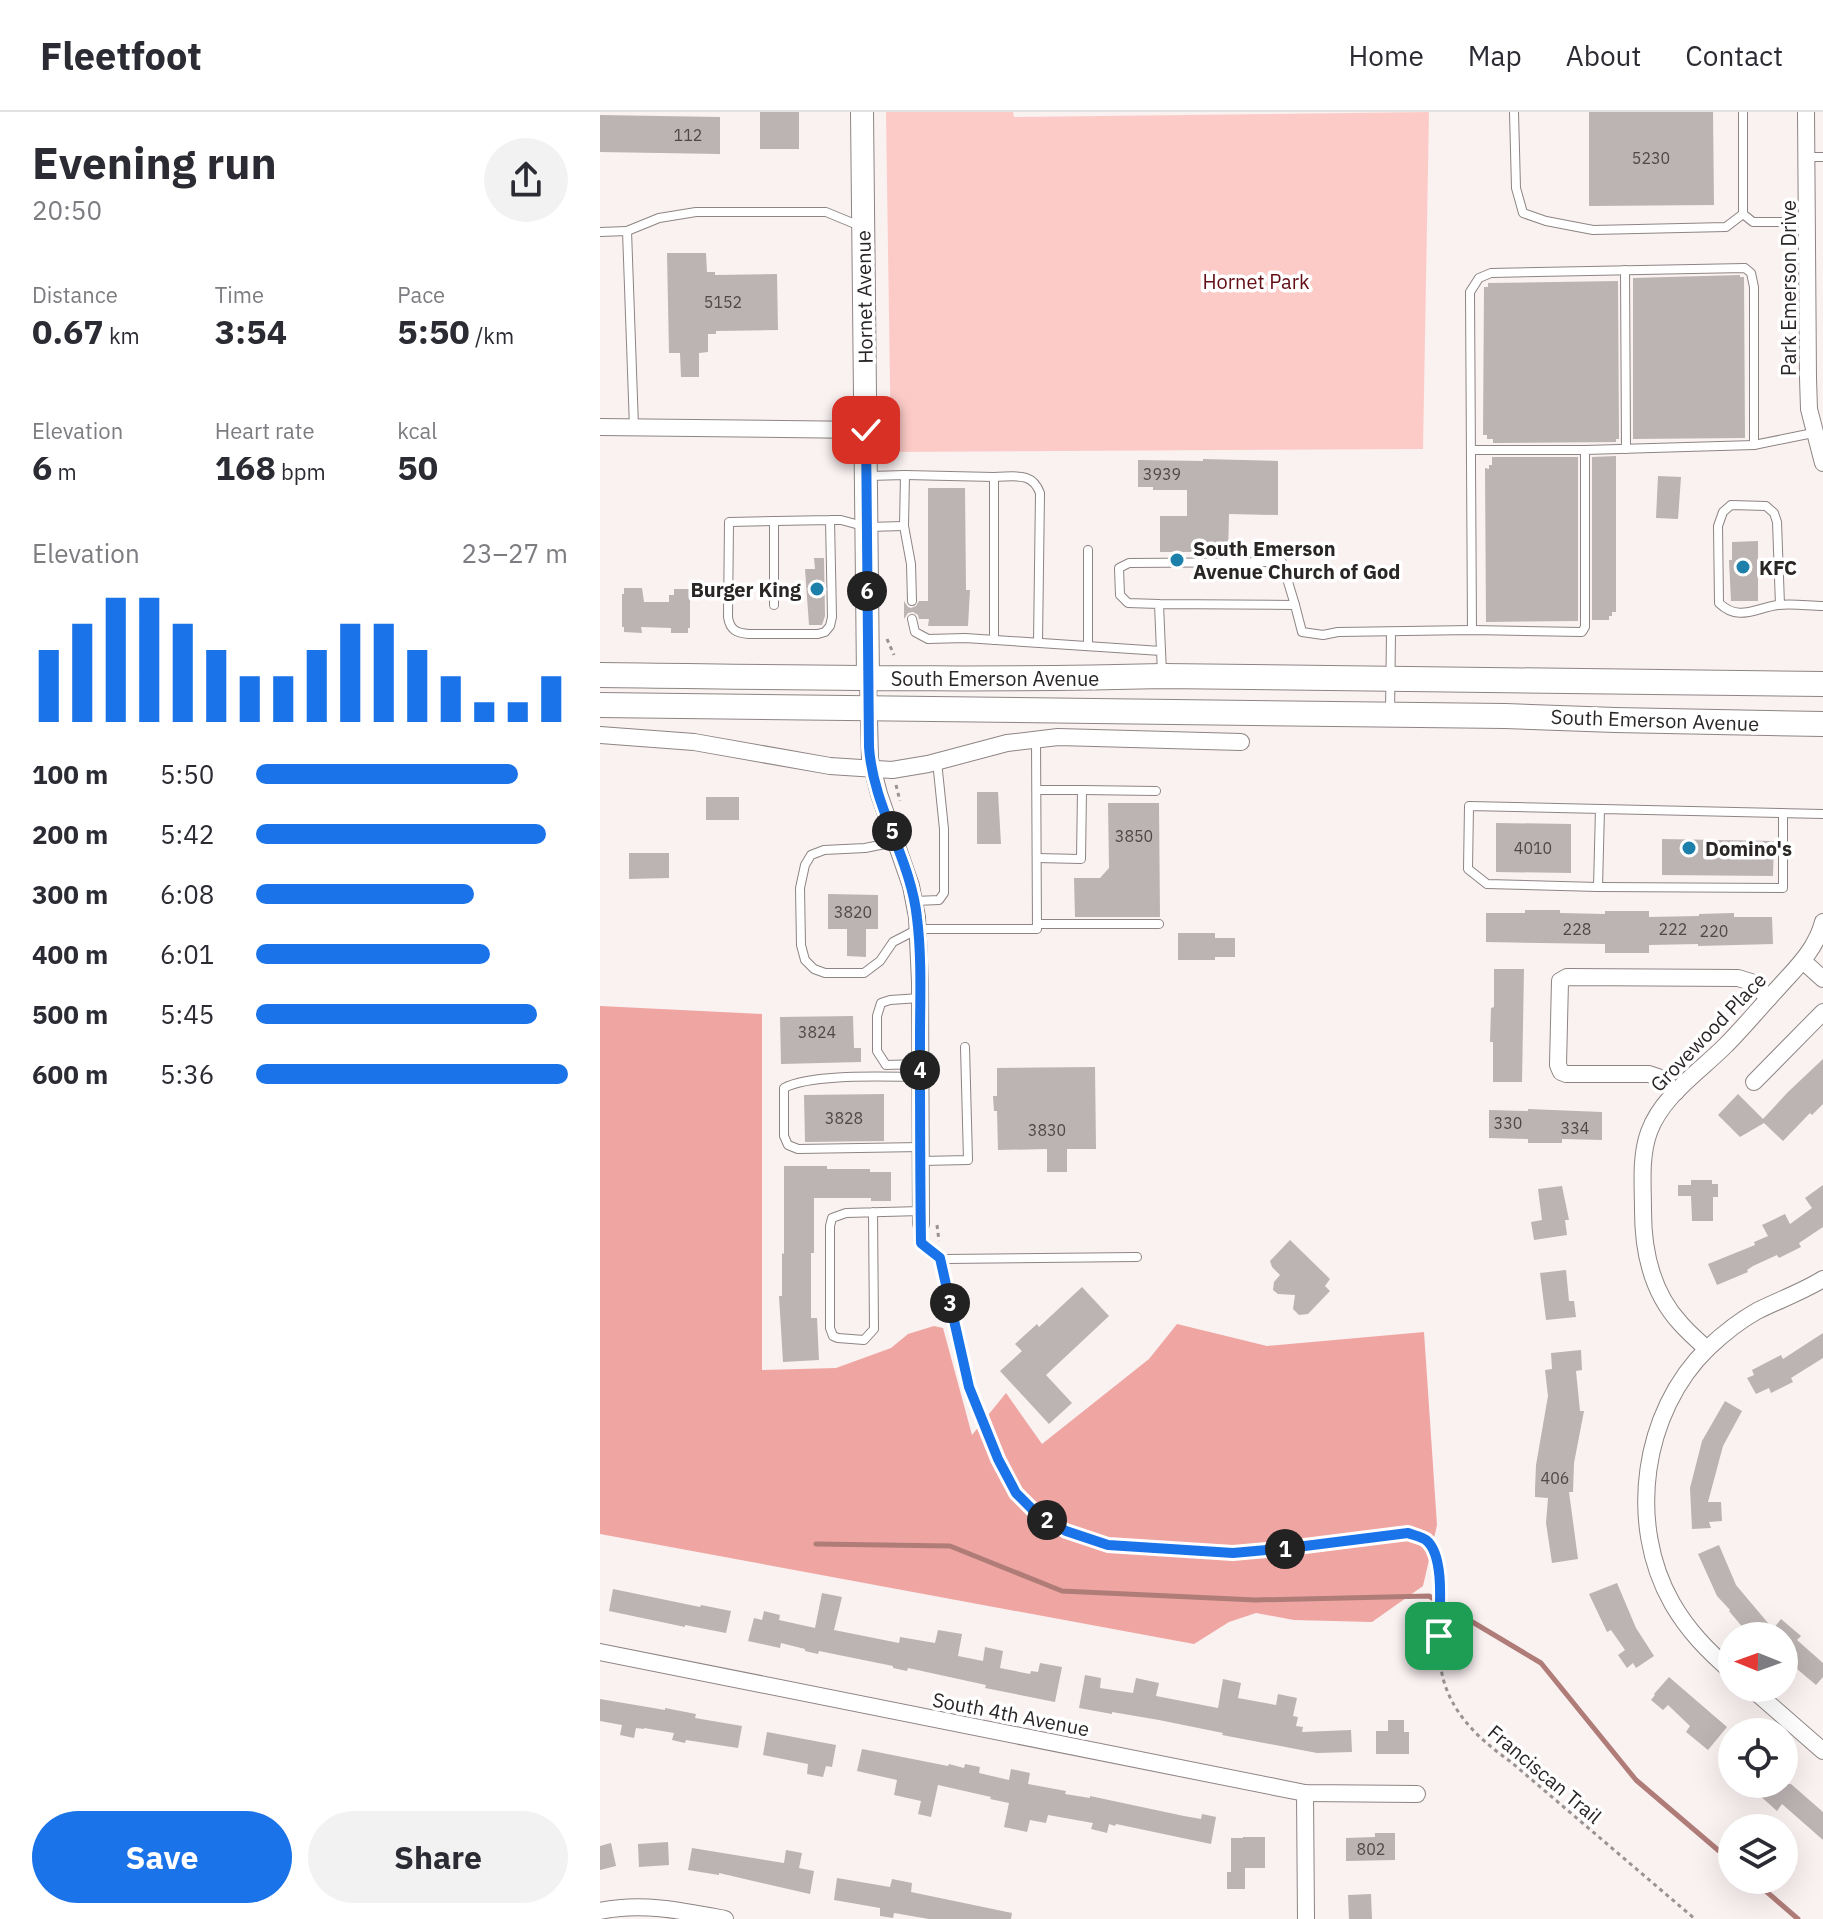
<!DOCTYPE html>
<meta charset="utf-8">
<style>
body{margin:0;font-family:"IBM Plex Sans",sans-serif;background:#f2f2f3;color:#2b2b33;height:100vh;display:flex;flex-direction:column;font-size:30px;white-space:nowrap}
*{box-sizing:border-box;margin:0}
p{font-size:26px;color:#7c7c81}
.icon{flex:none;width:44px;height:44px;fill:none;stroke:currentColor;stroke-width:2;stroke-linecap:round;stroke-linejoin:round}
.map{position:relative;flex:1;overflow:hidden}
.details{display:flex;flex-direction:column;background:#fff;width:600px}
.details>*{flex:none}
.needle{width:52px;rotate:271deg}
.fabs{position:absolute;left:1118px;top:1510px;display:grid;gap:16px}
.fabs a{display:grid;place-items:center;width:80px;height:80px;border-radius:50%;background:#fff;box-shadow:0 8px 32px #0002;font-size:40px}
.pin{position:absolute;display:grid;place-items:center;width:68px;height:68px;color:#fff;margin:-34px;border-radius:16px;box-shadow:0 4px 12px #0006}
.km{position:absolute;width:40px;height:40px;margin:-20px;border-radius:50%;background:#222;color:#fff;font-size:22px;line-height:40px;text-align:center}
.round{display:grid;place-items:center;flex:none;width:84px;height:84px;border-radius:42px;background:#f2f2f3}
.overview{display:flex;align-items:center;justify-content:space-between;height:136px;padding:0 32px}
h1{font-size:44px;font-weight:700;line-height:60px}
.figures{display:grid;grid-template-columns:repeat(3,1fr);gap:12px;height:136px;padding:8px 32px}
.figures div{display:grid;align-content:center}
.figures b{font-size:34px;font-weight:700}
.figures small{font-size:22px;font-weight:400}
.figures p{font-size:22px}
.chart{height:224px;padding:16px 32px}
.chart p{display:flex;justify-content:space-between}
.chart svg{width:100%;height:144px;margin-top:8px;stroke:#1a73e8;stroke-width:6}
.primary-button{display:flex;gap:16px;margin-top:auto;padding:16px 32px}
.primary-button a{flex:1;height:92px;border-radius:48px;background:#1a73e8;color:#fff;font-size:32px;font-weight:700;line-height:92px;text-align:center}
.primary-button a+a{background:#f2f2f3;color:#2b2b33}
ul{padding:0 32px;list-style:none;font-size:26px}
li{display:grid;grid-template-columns:128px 96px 1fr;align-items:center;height:60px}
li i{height:20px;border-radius:10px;background:#1a73e8}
header{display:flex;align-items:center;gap:48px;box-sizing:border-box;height:112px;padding:0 40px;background:#fff;border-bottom:2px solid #e1e1e2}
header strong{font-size:38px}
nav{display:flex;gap:44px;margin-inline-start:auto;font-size:28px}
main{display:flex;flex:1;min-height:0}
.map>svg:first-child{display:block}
.green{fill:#fccbc7}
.forest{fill:#efa6a2}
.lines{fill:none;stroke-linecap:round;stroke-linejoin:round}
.stream{stroke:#af7c78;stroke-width:5}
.building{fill:#bcb3b3}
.lane-casing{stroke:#8d8584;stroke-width:10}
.street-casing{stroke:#8d8584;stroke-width:18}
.secondary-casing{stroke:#8d8584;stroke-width:24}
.primary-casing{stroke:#8d8584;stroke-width:26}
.path{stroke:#999393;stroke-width:3;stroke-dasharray:4 4;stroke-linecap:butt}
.lane{stroke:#fff;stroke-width:8}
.street{stroke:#fff;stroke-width:16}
.secondary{stroke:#fff;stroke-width:22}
.primary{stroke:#fff;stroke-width:24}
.route-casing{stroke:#fff;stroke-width:16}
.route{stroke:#1a73e8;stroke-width:10}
.poi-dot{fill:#1c80ab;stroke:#fff;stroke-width:3}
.labels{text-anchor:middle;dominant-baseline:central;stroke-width:7;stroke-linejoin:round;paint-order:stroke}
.number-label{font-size:16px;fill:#4e4948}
.park-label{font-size:20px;fill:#630e15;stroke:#fff}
.street-label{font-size:20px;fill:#292625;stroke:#fff}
.poi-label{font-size:20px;font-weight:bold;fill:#292625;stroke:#fff;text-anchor:start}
</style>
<header>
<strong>Fleetfoot</strong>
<nav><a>Home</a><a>Map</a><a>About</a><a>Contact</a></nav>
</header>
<main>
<section class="details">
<div class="overview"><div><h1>Evening run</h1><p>20:50</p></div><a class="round"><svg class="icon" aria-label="share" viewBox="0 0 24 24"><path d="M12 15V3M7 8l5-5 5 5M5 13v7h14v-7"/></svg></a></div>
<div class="figures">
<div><p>Distance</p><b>0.67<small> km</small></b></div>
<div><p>Time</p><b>3:54</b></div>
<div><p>Pace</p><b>5:50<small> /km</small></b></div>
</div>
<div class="figures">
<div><p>Elevation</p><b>6<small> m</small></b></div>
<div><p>Heart rate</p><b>168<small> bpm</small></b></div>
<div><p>kcal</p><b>50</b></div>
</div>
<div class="chart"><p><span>Elevation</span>23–27 m</p>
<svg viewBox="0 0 160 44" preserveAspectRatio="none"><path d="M5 44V22M15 44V14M25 44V6M35 44V6M45 44V14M55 44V22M65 44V30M75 44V30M85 44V22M95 44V14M105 44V14M115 44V22M125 44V30M135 44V38M145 44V38M155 44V30"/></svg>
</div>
<ul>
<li><b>100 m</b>5:50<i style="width:84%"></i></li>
<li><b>200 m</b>5:42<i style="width:93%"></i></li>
<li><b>300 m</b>6:08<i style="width:70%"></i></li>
<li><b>400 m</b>6:01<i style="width:75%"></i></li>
<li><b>500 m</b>5:45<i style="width:90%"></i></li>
<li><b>600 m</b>5:36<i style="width:100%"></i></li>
</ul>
<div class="primary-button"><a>Save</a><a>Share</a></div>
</section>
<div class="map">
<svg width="1223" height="1807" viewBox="0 0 1223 1807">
<rect width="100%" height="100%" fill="#faf1f1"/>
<!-- green -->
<polygon class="green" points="286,0 413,0 414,5 829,0 823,337 291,340"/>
<!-- forest -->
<polygon class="forest" points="0,894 162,902 162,1258 236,1256 291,1236 308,1222 334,1214 343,1216 372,1323 406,1281 442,1332 549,1247 577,1212 667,1234 824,1220 837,1413 823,1474 772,1510 694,1508 656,1501 629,1510 594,1532 0,1422"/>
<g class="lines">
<!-- stream -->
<g class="stream">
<polyline points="216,1432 350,1434 462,1479 655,1488 829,1484 941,1551 1036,1668 1132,1750"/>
<polyline points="1153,1768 1198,1807"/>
</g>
</g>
<!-- building -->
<g class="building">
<rect x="160" y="0" width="39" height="37"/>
<polygon points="989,0 1113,0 1114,93 989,94"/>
<polygon points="0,3 120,5 120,42 0,40"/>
<polygon points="67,141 106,141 107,160 115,160 115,163 177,162 178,218 116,219 116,222 108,222 108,240 99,241 99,265 81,265 80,241 69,241"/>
<polygon points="1140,163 1140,165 1144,165 1145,326 1033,327 1033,166"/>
<polygon points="1018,169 1019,327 1016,327 1016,330 893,331 893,327 887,327 887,323 883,323 884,175 888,175 888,171"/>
<polygon points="1016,344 1016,500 1012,500 1012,504 1009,504 1009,508 992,508 992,345"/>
<polygon points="892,345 978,345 978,509 886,510 885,356 889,357 889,353 892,353"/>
<polygon points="603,347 678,349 678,403 629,402 628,443 602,444 603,440 560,440 560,404 587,404 587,378 553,378 553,375 538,375 538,348 603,349"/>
<polygon points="1058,364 1081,365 1078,407 1056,406"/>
<polygon points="328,376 365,376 366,478 370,478 368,514 328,514 329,507 319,507 318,503 313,500 308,501 304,507 304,489 308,495 311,496 316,494 319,489 328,489"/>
<polygon points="1158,429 1158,489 1131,489 1129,448 1132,448 1132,430"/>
<polygon points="214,446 224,446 225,504 222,513 209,513 205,457 215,457"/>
<polygon points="24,476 42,476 44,490 69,490 69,483 74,483 74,477 90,477 90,516 88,516 88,521 71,521 71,516 41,515 42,521 24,520 24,515 22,515 22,482 24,482"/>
<polygon points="377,680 398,680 401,732 377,732"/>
<rect x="106" y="685" width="33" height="23"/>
<polygon points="508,691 559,691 560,805 475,805 474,766 500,766 509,756"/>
<polygon points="896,711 971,712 971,761 896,760"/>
<polygon points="1062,727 1174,729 1173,764 1062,763"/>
<polygon points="29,741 69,741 69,766 29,767"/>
<polygon points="228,782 278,783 278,817 266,817 266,845 247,844 247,817 228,817"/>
<polygon points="925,798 960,798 960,801 1005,802 1005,799 1049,799 1049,805 1099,804 1099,802 1134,801 1134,805 1172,805 1173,832 1098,834 1098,832 1049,833 1049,841 1005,841 1005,832 886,830 886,801 925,801"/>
<polygon points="578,821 615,821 615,826 635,826 635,845 615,845 615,848 578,848"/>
<polygon points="894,857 924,857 922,970 893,970 893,930 890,930 891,896 894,895"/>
<polygon points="253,904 254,936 261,936 261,950 181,952 180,905"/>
<polygon points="1223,947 1223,992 1212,1003 1210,1001 1183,1029 1164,1011 1140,1025 1118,1003 1138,982 1163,1007 1188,980"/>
<polygon points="495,955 496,1037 467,1037 467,1060 447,1060 447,1037 398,1038 397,999 394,999 393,984 397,984 397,956"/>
<polygon points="284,982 284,1029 205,1030 204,983"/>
<polygon points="928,997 1002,1000 1002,1028 962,1027 962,1031 928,1031 928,1027 889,1026 889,998 928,999"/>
<polygon points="184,1054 227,1054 227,1057 270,1057 270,1060 291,1060 291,1089 271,1089 271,1086 214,1086 214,1141 211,1141 211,1206 217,1206 219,1248 183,1250 179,1184 182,1184 182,1141 184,1142"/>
<polygon points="1091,1068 1112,1068 1112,1072 1118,1072 1118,1085 1113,1085 1113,1109 1092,1109 1091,1084 1078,1084 1078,1073 1091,1073"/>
<polygon points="1223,1073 1223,1115 1199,1131 1201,1135 1179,1146 1177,1143 1153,1154 1147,1158 1148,1160 1117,1173 1108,1152 1155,1133 1154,1130 1168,1124 1162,1113 1185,1102 1190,1112 1212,1096 1205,1086"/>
<polygon points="962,1074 969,1108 965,1108 967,1123 934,1128 931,1110 942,1108 938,1077"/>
<polygon points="690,1128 730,1167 725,1174 730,1179 708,1202 699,1203 693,1197 695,1183 678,1182 673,1178 674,1170 680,1163 672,1155 670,1149"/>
<polygon points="966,1158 969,1189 974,1189 976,1205 946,1208 940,1161"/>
<polygon points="482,1175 509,1204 446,1263 472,1291 449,1312 400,1259 422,1239 415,1232 437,1212 439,1215"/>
<polygon points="1223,1221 1223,1246 1191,1266 1193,1270 1171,1281 1169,1276 1156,1282 1147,1266 1154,1263 1152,1258 1181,1243 1183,1247"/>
<polygon points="981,1238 982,1258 976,1259 980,1299 984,1299 974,1351 973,1380 969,1380 978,1447 952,1451 946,1411 948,1386 935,1385 935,1377 936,1353 948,1284 945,1258 952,1257 951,1241"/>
<polygon points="1125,1289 1142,1299 1123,1334 1108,1390 1121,1390 1122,1409 1109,1410 1111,1416 1092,1417 1090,1376 1102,1329"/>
<polygon points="1119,1433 1136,1473 1173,1517 1181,1507 1201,1524 1197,1528 1223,1551 1223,1565 1216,1573 1184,1546 1184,1524 1150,1524 1129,1499 1130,1498 1117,1484 1098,1442"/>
<polygon points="1017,1471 1036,1516 1054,1544 1036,1556 1033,1551 1027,1556 1018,1543 1025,1538 1011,1518 1007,1520 989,1482"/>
<polygon points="13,1477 100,1495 101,1493 131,1499 126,1521 85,1513 85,1515 9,1499"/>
<polygon points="222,1481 242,1485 234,1518 299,1531 300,1525 335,1531 338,1518 362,1522 358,1544 383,1549 385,1535 403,1539 400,1556 430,1562 431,1559 438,1560 440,1551 462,1555 455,1590 385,1576 386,1573 308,1556 307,1559 293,1556 293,1554 219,1539 218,1542 205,1539 205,1537 181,1531 180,1536 148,1529 154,1506 162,1508 164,1499 180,1503 179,1508 215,1516"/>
<polygon points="485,1563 501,1566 500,1576 533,1581 536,1566 559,1571 556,1584 618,1596 623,1567 641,1571 638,1586 676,1593 678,1582 697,1586 693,1604 698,1605 696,1614 703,1615 702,1620 751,1618 752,1640 717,1641 622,1623 623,1621 559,1608 512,1600 512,1602 479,1596"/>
<polygon points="1069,1565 1127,1615 1108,1638 1086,1620 1090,1614 1068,1593 1063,1598 1051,1588 1055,1583 1054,1582"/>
<polygon points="0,1587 65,1598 65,1596 96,1602 95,1606 142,1614 138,1636 86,1628 85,1631 72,1628 74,1621 44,1616 44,1617 36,1616 34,1626 20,1623 22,1613 0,1609"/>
<polygon points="788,1608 804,1608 804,1620 809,1620 809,1642 776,1642 776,1619 788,1619"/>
<polygon points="167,1620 236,1633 232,1655 226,1654 223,1665 207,1662 208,1652 163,1643"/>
<polygon points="262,1637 348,1654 349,1652 364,1656 365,1652 380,1655 379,1661 409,1668 411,1657 430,1661 428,1672 466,1679 465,1682 490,1686 490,1684 584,1704 601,1707 602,1702 616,1705 611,1732 516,1712 515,1714 509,1712 507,1721 491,1717 493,1711 448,1703 446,1711 430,1708 427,1720 404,1715 409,1691 390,1687 391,1685 338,1673 331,1705 318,1702 321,1689 294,1683 297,1668 257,1659"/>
<polygon points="1147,1672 1191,1672 1223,1700 1223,1728 1182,1692 1177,1699"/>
<polygon points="775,1721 795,1721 795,1748 746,1749 746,1726 775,1725"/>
<polygon points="643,1725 665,1725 665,1756 645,1756 645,1777 627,1777 627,1760 631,1760 631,1726 643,1726"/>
<polygon points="68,1730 69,1753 39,1755 38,1732"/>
<polygon points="11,1731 16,1754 0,1758 0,1734"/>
<polygon points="92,1736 184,1751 186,1738 202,1741 199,1756 214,1759 210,1782 119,1761 119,1763 88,1758"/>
<polygon points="237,1766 290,1775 292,1767 312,1771 311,1780 412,1801 411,1807 329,1807 294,1801 293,1806 280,1804 280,1796 234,1788"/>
<polygon points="771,1782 772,1807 749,1807 748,1783"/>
</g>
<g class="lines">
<!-- lane casing -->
<g class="lane-casing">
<g id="lane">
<polyline points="914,0 916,76 923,101 946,109 993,118 1126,115 1143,102"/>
<polyline points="1143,0 1143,102 1153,110 1207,110"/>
<polyline points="1207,45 1223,45"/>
<polyline points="27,119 59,106 96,100 226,100 260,114"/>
<polyline points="0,120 27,119 34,315"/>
<polyline points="1025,158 1026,337"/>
<polyline points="871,338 985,338"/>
<polyline points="305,363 394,365 394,528"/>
<polyline points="269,364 305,363 304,414 311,452 312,489"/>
<path d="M394,365C414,365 432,359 440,381L438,530"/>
<path d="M230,408L232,505L230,514L225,520L218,522H149C136,521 130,518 128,505L129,410L230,408H241L267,415L304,414"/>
<polyline points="174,409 174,493"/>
<polyline points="559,492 695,493 682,450 529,451 519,456 520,483 528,491 559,492 561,539"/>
<polyline points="695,493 702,520 723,523 738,520 872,518 982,520 985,515 985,338 1154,333"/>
<path d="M1180,493L1177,410L1174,401L1166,394L1131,393L1123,400L1118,414L1119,491C1139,510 1155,496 1178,493C1193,491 1209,494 1223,494"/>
<polyline points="312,507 315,520 328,527 365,526 561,539 562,560"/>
<polyline points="872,518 870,180 879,166 891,161 1145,156 1151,161 1154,175 1154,333 1218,320"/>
<polyline points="488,534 488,438"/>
<polyline points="790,602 791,520"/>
<polyline points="482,678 556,679"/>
<polyline points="1000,697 998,775 887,772 868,757 869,694 1223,702"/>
<polyline points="295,730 265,736 224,738 211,743 205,753 200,776 201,833 205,848 214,857 225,861 264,861 280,849 293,830 318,817 437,817 436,628"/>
<polyline points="437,746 481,747 482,678 437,678"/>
<polyline points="998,775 1183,776 1183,701"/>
<polyline points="315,789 339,788 344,781 344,717 337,649"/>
<polyline points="437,812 559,812"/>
<polyline points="320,886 290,888 281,891 277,904 277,939 286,953 320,952"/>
<path d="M320,965C288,965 211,961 184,976V1024L188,1033L198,1037L321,1035"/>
<polyline points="321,1049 368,1048 365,935"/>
<polyline points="273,1100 274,1217 264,1228 238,1226 233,1224 230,1216 230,1114 232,1106 246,1101 321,1099"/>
<polyline points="321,1112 321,1131 340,1146 345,1147 537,1145"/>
</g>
</g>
<!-- street casing -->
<g class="street-casing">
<g id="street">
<polyline points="1206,0 1208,266 1209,297 1223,351"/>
<polyline points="0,315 266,318"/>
<polyline points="268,567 270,647 279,682 311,774 317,805 320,870 321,1112"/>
<polyline points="0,623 94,630 230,654 292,658 328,652 407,631 458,625 641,630"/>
<polyline points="1203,849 1223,867"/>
<polyline points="1154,970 1223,900"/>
<polyline points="1076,980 1058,965 1049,962 966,962 961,960 958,953 960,869 967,865 1138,866 1151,870 1169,886"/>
<path d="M1107,1237C1098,1229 1089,1221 1081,1212C1052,1181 1043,1139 1043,1099C1043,1072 1040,1045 1049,1020C1062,984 1099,960 1125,934C1144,915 1161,894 1179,875C1197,855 1216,837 1223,810"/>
<polyline points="0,1540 705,1681 817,1682"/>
<path d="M1132,1560C1108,1539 1088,1519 1072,1491C1027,1412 1042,1300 1108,1236C1123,1222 1139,1209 1157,1199C1179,1188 1202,1180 1223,1167"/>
<polyline points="1151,1576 1223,1639"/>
<polyline points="705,1681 706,1807"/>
<path d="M0,1799C42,1790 84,1799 125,1807"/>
</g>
</g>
<!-- secondary casing -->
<g class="secondary-casing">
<polyline id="secondary" points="262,0 268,567"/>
</g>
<!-- primary casing -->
<g class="primary-casing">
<g id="primary">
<path d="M0,563C188,565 375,569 563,564L1223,572"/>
<polyline points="0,593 905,604 1015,608 1223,612"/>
</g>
</g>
<!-- path -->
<g class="path">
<polyline points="287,527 294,543"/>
<polyline points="296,673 300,689"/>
<polyline points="337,1113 339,1129"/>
<path d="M343,1157L369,1275L398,1347L416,1381L435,1400L466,1419L508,1433L633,1441L689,1436L808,1421C818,1425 826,1427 833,1437C841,1451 839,1470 839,1485C839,1517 835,1553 849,1583C862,1612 886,1632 911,1650L1095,1807"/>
</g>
<!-- lane -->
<use href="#lane" class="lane"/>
<!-- street -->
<use href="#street" class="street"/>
<!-- secondary -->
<use href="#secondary" class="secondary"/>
<!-- primary -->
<use href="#primary" class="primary"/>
</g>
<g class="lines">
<!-- route casing -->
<g class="route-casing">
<path id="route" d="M266,318L269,635C273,695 311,747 317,806C322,846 320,888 320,928C320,996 320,1063 321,1131L340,1146L369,1275L398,1347L416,1381L435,1400L466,1419L508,1433L633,1441L689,1436L808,1421C813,1423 822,1425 826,1428C846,1444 839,1501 839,1524"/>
</g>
<!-- route -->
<use href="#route" class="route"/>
</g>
<!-- markers -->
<g class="poi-dot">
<circle cx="577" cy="448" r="8"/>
<circle cx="1143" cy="455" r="8"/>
<circle cx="217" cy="477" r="8"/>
<circle cx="1089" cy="736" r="8"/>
</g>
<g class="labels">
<!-- number labels -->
<g class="number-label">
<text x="88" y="23">112</text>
<text x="1051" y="46">5230</text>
<text x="123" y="190">5152</text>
<text x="562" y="362">3939</text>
<text x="534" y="724">3850</text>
<text x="933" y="736">4010</text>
<text x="253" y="800">3820</text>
<text x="977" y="817">228</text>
<text x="1073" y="817">222</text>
<text x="1114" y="819">220</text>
<text x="217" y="920">3824</text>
<text x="244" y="1006">3828</text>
<text x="908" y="1011">330</text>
<text x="975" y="1016">334</text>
<text x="447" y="1018">3830</text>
<text x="955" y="1366">406</text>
<text x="771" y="1737">802</text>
</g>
<!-- park labels -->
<g class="park-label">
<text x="656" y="169">Hornet Park</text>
</g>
<!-- street labels -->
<g class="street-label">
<text transform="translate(1188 176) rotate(-90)">Park Emerson Drive</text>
<text transform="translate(264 185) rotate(-91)">Hornet Avenue</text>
<text x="395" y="566">South Emerson Avenue</text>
<text transform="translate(1055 608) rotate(2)">South Emerson Avenue</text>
<text transform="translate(1108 920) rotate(-46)">Grovewood Place</text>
<text transform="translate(411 1602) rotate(11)">South 4th Avenue</text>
<text transform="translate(945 1662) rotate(40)">Franciscan Trail</text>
</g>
<!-- poi labels -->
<g class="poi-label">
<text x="593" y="436">South Emerson<tspan x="593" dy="23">Avenue Church of God</tspan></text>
<text x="1159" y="455">KFC</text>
<text x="201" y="477" text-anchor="end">Burger King</text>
<text x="1105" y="736">Domino's</text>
</g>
</g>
</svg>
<div class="fabs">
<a><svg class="needle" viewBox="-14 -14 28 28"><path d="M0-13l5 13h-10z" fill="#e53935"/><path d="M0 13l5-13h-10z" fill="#7c7c81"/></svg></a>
<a><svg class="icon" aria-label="locate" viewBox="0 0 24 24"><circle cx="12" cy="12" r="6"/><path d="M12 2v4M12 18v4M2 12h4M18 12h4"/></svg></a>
<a><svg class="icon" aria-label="layers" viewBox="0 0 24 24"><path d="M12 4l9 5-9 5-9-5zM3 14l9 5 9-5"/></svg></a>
</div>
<div class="pin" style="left:839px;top:1524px;background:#1e9e55"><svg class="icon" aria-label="arrive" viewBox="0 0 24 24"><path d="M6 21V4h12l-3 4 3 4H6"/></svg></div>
<div class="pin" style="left:266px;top:318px;background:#d93025"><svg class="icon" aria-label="check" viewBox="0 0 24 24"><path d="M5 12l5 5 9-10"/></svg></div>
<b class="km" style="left:685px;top:1437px">1</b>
<b class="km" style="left:447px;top:1408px">2</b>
<b class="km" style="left:350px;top:1191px">3</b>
<b class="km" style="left:320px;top:958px">4</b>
<b class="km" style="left:292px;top:719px">5</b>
<b class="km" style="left:267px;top:479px">6</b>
</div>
</main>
